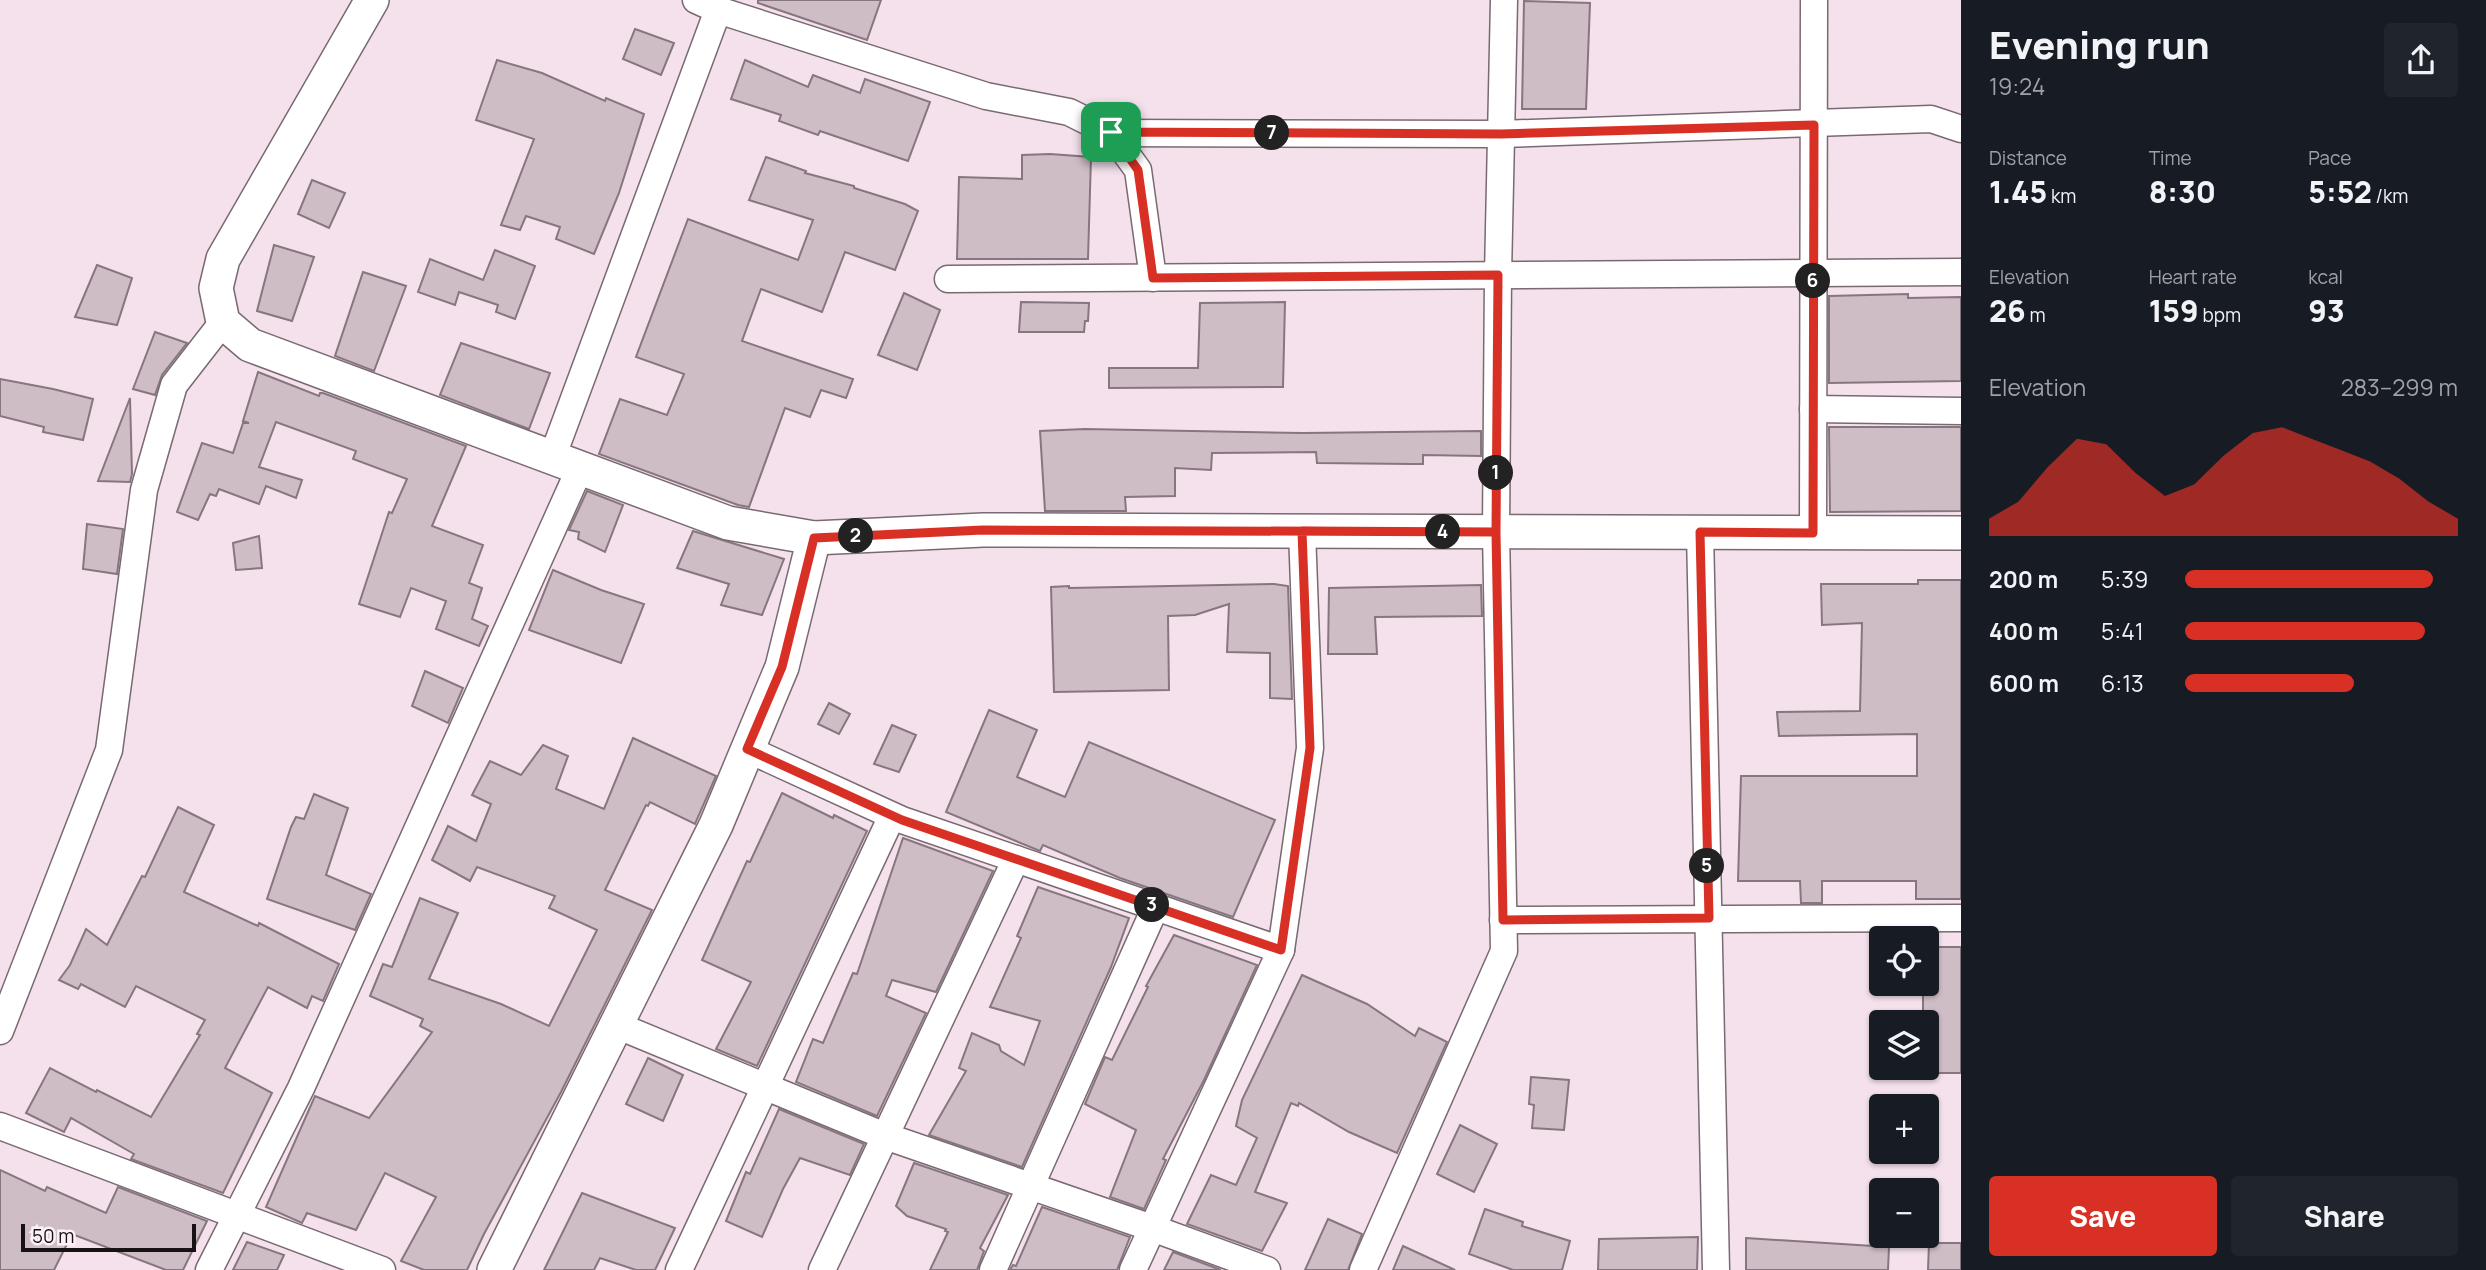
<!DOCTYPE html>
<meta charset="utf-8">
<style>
body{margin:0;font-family:Manrope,sans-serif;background:#20242c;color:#f1f3f6;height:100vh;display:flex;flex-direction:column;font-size:26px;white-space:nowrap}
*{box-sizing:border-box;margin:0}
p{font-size:23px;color:#9ea1a6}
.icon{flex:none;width:38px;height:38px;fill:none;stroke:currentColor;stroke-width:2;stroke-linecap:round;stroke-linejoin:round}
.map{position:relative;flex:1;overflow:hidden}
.drawer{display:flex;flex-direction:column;background:#171b24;width:525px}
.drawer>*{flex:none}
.buttons{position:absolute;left:1869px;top:926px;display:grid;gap:14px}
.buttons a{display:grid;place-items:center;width:70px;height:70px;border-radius:7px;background:#171b24;box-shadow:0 2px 5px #0004;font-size:35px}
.scale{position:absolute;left:21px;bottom:18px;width:175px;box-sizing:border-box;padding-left:7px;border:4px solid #181215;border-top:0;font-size:19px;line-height:24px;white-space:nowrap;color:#181215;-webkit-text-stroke:5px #fdf1f7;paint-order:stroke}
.pin{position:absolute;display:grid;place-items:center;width:60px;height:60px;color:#fff;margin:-30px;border-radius:14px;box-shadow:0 4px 10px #0006}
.km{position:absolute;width:35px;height:35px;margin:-18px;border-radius:50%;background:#222;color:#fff;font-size:19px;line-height:35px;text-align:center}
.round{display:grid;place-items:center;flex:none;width:74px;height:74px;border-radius:7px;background:#20242c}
.summary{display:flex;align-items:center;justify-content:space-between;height:119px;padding:0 28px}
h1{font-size:38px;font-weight:800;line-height:52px}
.metrics{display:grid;grid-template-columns:repeat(3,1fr);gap:10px;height:119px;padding:7px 28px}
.metrics div{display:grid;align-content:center}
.metrics b{font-size:30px;font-weight:800}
.metrics small{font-size:19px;font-weight:400}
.metrics p{font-size:19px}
.chart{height:196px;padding:14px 28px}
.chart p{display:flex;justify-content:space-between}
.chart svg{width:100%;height:126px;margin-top:7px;fill:#d93025;opacity:.7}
.action{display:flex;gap:14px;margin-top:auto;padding:14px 28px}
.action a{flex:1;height:80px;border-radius:7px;background:#d93025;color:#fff;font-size:28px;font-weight:800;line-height:80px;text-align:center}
.action a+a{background:#20242c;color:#f1f3f6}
ul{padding:0 28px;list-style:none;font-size:23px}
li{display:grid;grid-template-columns:112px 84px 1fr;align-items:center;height:52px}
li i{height:18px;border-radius:9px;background:#d93025}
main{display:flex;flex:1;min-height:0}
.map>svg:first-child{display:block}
.building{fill:#cfbdc6;stroke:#86767f;stroke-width:2}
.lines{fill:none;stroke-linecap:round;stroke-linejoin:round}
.minor-casing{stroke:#796972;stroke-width:29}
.tertiary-casing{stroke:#796972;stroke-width:36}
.minor{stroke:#fff;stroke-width:26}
.tertiary{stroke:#fff;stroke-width:33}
.route-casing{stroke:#fff;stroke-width:14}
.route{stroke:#d93025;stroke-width:9}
</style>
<main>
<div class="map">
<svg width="1961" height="1270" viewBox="0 0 1961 1270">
<rect width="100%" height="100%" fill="#f4e1ec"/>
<!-- building -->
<g class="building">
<polygon points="758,0 881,0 867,40 758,3"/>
<polygon points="1524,1 1590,3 1586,109 1522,109"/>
<polygon points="635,29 674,43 661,75 623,59"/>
<polygon points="497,60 542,73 605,101 606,98 644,114 619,193 594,254 556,239 560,227 526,216 520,230 501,225 534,139 476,120"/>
<polygon points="745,60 808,87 813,75 860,93 865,79 930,102 908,161 820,131 818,135 779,121 781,115 731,99"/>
<polygon points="1050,154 1091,157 1088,259 957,259 959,177 1022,179 1022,155"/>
<polygon points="766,157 806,171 805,173 854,186 854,188 905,204 918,211 895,270 845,252 822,312 761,289 742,341 853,379 846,398 821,390 810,417 785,408 749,507 738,505 599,454 620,399 667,415 684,374 636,357 688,219 798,260 813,220 749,200"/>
<polygon points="312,180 345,193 329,228 298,214"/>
<polygon points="274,245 314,257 292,321 257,311"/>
<polygon points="495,250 535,266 515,319 496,312 498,305 459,292 455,305 418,292 430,259 483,280"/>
<polygon points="97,265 132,278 117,325 75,317"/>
<polygon points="363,272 406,286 374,371 335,356"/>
<polygon points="904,293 940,310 917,370 878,355"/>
<polygon points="1908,294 1908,298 1961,297 1961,381 1829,383 1829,296"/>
<polygon points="1021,302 1089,303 1088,321 1085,321 1084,332 1019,332"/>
<polygon points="1285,302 1283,387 1109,388 1109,368 1198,368 1200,303"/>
<polygon points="155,332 187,343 162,375 155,395 133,389"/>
<polygon points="461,343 550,373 529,429 440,395"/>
<polygon points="258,372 319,396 320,393 323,393 466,446 432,526 483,545 469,583 482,588 472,619 488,626 479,646 436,629 446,601 411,588 400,617 359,604 389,512 392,513 407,479 353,459 356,451 276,422 259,467 302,480 296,498 266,486 259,504 219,489 216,496 210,494 198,520 177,512 202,443 233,453 243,423 249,423 243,421"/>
<polygon points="0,379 53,389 93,399 83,440 43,432 44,427 0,416"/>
<polygon points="130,398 132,474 130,482 98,481"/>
<polygon points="1829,427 1961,427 1961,511 1830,512"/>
<polygon points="1085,429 1303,433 1481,431 1481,456 1423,455 1423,464 1411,464 1317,463 1316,452 1212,453 1211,470 1175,468 1175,496 1125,497 1126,511 1045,511 1040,431"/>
<polygon points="587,491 623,505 605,552 578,539 579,532 569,530"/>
<polygon points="87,524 123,529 117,574 83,569"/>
<polygon points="693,531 784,559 762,615 721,605 729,584 677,568"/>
<polygon points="259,536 262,568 236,570 233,543"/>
<polygon points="553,570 601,590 644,604 621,663 529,630"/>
<polygon points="1918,580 1961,580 1961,899 1916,899 1916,881 1822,881 1822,903 1801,903 1800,881 1738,881 1741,776 1917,776 1917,734 1779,736 1777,712 1860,711 1862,623 1822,625 1821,584 1918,584"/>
<polygon points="1274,584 1288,586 1292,699 1270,698 1270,653 1227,652 1229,604 1195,615 1168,616 1169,690 1054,692 1051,587 1069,586 1069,588"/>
<polygon points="1481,585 1482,616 1375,617 1377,654 1328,654 1329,588"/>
<polygon points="425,671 463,688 448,723 412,706"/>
<polygon points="829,703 850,714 839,734 818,724"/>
<polygon points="989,710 1037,730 1017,777 1065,797 1089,742 1275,820 1233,917 1120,878 1043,845 1040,851 946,812"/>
<polygon points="892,725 916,735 899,772 874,764"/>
<polygon points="633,738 716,776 695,824 650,802 648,806 646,805 605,890 652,910 561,1092 484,1234 467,1270 424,1270 401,1261 436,1197 385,1173 356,1230 307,1213 302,1223 266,1207 315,1096 369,1118 432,1032 420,1026 423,1019 370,996 383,964 392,967 420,898 458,913 429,979 501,1004 549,1026 597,930 549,908 555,896 477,867 470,881 432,860 448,826 476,841 491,804 472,795 490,761 521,775 543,745 568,756 556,789 604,809"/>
<polygon points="782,793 833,818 834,815 867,831 757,1066 716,1049 751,982 702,960 747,861 750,862"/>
<polygon points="314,794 348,808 326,875 371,894 355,930 267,899 291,827 296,817 304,819"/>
<polygon points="178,807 214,825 184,892 258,926 259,923 339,964 323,1001 312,996 307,1008 268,987 225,1068 272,1093 223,1193 131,1159 134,1154 71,1118 64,1132 26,1113 50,1068 96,1092 97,1090 151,1117 200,1035 197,1034 205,1020 136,986 125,1007 81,984 78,989 59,980 70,965 86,929 107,945 142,876 145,877"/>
<polygon points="903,838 993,871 936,992 892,980 886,996 926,1013 877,1116 796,1082 813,1039 823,1043 853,973 857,974"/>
<polygon points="1038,887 1129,918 1111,967 1022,1167 929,1135 966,1071 959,1068 972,1033 999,1045 1001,1051 1024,1065 1040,1021 990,1007 1021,938 1017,936"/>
<polygon points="1174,935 1257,965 1204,1080 1163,1159 1166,1160 1144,1209 1110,1197 1136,1130 1085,1104 1105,1057 1112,1060 1148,987 1146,986"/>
<polygon points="1927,947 1961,947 1961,1073 1927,1073 1927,1022 1923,1022 1923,984 1927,984"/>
<polygon points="1302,975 1367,1004 1415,1036 1419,1028 1447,1042 1397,1153 1349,1132 1299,1103 1298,1106 1291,1103 1255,1192 1287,1203 1262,1251 1187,1224 1211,1175 1236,1185 1257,1138 1236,1126 1242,1100"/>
<polygon points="648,1058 683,1075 663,1121 626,1104"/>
<polygon points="1531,1077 1569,1080 1564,1130 1532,1128 1534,1105 1529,1104"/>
<polygon points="779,1109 864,1144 850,1175 800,1158 783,1189 762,1237 726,1221 746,1172 750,1174"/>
<polygon points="1460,1125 1497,1144 1474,1192 1437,1174"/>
<polygon points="914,1163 1008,1195 980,1248 984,1251 977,1270 930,1270 948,1232 945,1231 946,1229 907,1216 896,1206"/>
<polygon points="0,1170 45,1191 47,1187 106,1213 118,1187 207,1221 183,1270 166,1270 72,1234 54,1270 0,1270"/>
<polygon points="582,1193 675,1228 655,1270 636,1270 600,1258 594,1270 544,1270"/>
<polygon points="1042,1207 1130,1237 1117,1270 1010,1270 1013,1265 1016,1266"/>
<polygon points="1485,1209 1523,1222 1522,1226 1570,1241 1562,1270 1513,1270 1469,1254"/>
<polygon points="1328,1219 1362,1234 1348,1270 1305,1270"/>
<polygon points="1698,1237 1697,1270 1598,1270 1599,1239"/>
<polygon points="1746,1238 1889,1247 1888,1270 1746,1270"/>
<polygon points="247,1242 284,1255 277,1270 233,1270"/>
<polygon points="1929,1243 1961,1243 1961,1270 1928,1270"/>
<polygon points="1403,1246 1455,1270 1393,1270"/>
<polygon points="1173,1252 1221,1270 1164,1270"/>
</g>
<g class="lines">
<!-- minor casing -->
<g class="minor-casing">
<g id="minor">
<polyline points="718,10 986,96 1069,112 1111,133 1138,170 1153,278"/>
<polyline points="1111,133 1501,134 1931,119 1961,129"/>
<polyline points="948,279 1961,272"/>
<polyline points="1813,409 1961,411"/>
<polyline points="552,458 718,10 696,0"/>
<polyline points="1700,532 1716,1270"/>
<polyline points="1813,532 1814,0"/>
<polyline points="747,749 902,820 1281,950"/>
<polyline points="1503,920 1961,918"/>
<polyline points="616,1025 885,1136 1152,1228 1267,1270"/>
<polyline points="0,1031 109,750 144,490 174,385 223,322"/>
<polyline points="0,1126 382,1270"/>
<polyline points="209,1270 301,1088 580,468"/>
<polyline points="679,1270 892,816"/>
<polyline points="822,1270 1016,859"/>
<polyline points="993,1270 1156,906"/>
<polyline points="1133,1270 1281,950 1310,748 1302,531"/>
<polyline points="1363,1270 1504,951 1496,532 1498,275 1504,0"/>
</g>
</g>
<!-- tertiary casing -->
<g class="tertiary-casing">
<g id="tertiary">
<polyline points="372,0 223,259 216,288 223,322 250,345 728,523 814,538 983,530 1961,533"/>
<polyline points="494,1270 716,825 782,667 814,538"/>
</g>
</g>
<!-- minor -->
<use href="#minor" class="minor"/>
<!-- tertiary -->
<use href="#tertiary" class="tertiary"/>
</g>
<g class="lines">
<!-- route casing -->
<g class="route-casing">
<polyline id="route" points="1111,132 1138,170 1153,278 1498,275 1496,532 983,530 814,538 782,667 747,749 902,820 1281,950 1310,748 1302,531 1496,532 1503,920 1709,918 1700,532 1813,533 1814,125 1501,134 1111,132"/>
</g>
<!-- route -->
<use href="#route" class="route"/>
</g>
</svg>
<div class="buttons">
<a><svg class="icon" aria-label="locate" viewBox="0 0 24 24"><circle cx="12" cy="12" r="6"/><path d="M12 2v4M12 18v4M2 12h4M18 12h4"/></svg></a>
<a><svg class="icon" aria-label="layers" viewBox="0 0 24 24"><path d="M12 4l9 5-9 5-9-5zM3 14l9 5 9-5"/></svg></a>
<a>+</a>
<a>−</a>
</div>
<div class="scale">50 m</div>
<div class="pin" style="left:1111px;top:132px;background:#1e9e55"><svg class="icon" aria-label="arrive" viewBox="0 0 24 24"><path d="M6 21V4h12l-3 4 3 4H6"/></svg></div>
<b class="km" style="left:1496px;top:473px">1</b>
<b class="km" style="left:856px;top:536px">2</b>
<b class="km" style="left:1152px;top:905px">3</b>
<b class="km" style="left:1443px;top:532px">4</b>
<b class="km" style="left:1707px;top:866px">5</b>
<b class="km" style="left:1813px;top:281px">6</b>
<b class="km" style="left:1272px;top:133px">7</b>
</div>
<section class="drawer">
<div class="summary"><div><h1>Evening run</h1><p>19:24</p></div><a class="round"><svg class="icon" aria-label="share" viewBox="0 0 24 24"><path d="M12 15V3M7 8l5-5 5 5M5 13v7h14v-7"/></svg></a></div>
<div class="metrics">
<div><p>Distance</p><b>1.45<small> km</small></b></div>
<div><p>Time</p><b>8:30</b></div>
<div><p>Pace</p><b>5:52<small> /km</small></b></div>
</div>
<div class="metrics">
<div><p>Elevation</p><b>26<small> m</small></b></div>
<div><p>Heart rate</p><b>159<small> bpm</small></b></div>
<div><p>kcal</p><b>93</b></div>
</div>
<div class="chart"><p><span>Elevation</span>283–299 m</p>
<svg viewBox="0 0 160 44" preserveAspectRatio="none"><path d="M0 44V38L10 32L20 20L30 10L40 12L50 22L60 30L70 26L80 16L90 8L100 6L110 10L120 14L130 18L140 24L150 32L160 38V44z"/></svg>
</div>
<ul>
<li><b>200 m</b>5:39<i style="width:91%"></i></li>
<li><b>400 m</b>5:41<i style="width:88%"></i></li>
<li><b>600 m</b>6:13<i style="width:62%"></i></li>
</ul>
<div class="action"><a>Save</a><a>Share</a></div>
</section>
</main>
